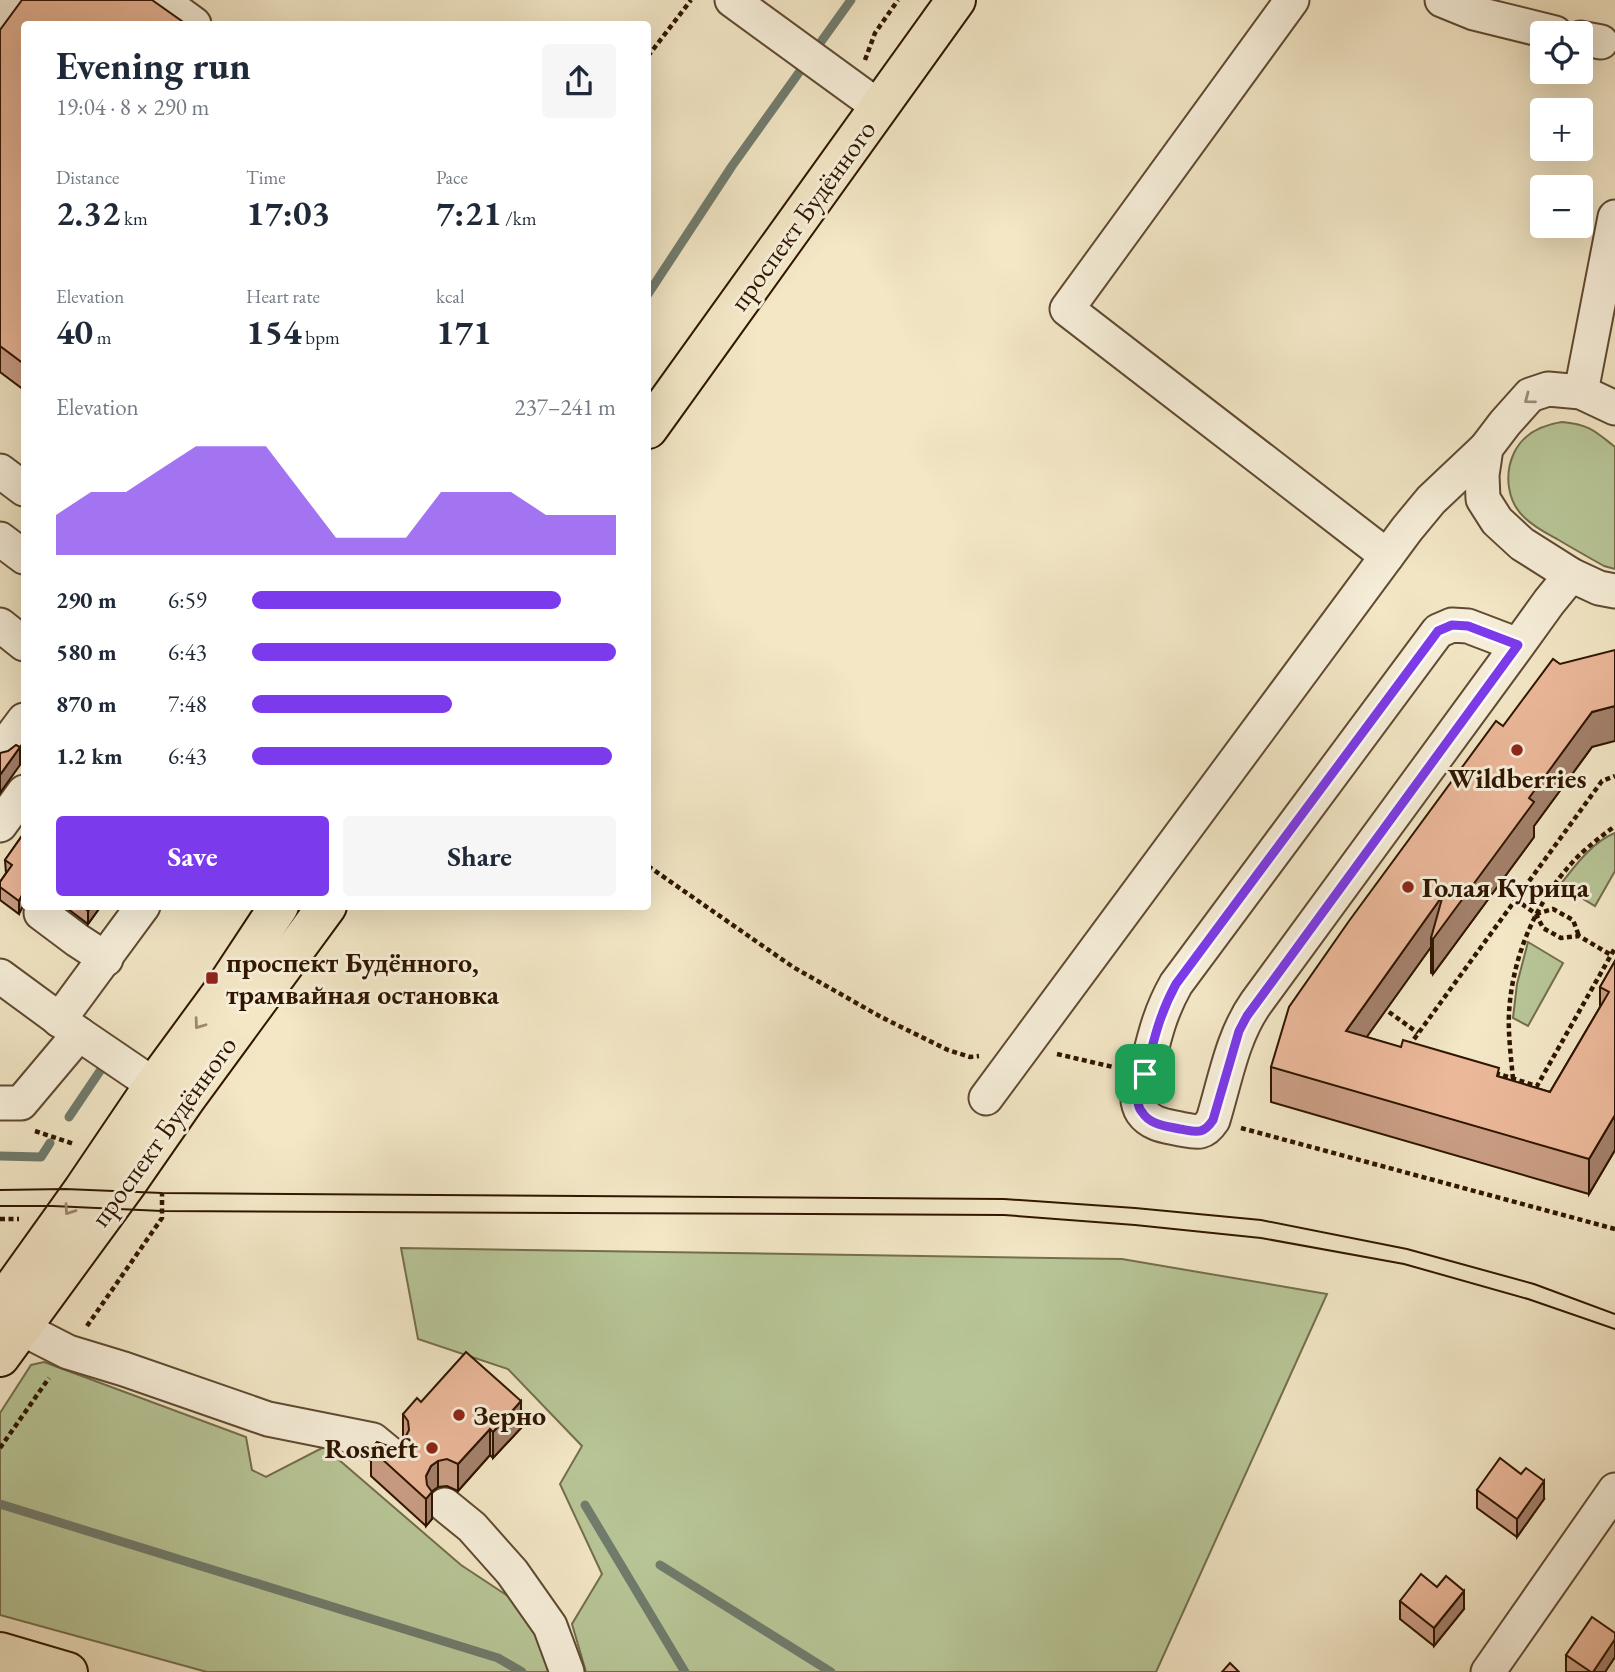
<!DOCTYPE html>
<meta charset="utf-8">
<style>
body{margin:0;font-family:"EB Garamond",serif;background:#f6f6f7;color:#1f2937;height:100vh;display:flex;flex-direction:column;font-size:26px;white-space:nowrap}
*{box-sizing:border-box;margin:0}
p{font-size:23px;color:#747a83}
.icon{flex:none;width:38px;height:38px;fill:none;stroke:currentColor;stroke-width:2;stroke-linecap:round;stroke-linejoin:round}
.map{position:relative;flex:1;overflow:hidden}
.sheet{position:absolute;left:21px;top:21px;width:630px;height:889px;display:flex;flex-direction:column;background:#fff;border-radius:7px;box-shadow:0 7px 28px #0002}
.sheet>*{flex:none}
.fabs{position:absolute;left:1530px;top:21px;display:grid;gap:14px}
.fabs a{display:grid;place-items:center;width:63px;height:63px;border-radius:7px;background:#fff;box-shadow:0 7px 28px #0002;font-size:35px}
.pin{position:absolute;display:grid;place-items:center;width:60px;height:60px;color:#fff;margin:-30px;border-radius:14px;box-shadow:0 4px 10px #0006}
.round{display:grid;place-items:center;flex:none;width:74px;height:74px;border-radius:7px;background:#f6f6f7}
.headline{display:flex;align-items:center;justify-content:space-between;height:119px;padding:0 35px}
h1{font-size:38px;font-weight:700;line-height:52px}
.metrics{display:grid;grid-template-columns:repeat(3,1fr);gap:10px;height:119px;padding:7px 35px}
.metrics div{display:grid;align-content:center}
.metrics b{font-size:35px;font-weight:700}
.metrics small{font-size:19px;font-weight:400}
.metrics p{font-size:19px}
.chart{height:196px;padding:14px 35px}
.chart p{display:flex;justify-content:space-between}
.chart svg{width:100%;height:126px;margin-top:7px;fill:#7c3aed;opacity:.7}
.primary-button{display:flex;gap:14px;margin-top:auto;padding:14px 35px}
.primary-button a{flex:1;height:80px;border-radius:7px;background:#7c3aed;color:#fff;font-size:28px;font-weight:700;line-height:80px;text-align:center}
.primary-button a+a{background:#f6f6f7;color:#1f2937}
ul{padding:0 35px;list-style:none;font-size:23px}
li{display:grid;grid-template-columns:112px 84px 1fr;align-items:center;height:52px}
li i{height:18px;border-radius:9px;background:#7c3aed}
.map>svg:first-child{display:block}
.green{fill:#b8c697;stroke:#746e4c;stroke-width:2}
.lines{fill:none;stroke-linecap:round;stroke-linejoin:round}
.stream{stroke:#707c6d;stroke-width:9}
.minor-casing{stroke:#604a32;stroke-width:37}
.major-casing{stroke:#2f1500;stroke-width:42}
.path{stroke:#2f1500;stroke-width:4.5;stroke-dasharray:5 3.5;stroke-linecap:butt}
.minor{stroke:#f7efda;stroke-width:33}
.major{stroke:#f3e7c6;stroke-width:38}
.tram{stroke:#2f1500;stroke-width:2}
.wall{fill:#ca9e84;stroke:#2f1500;stroke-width:2}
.shaded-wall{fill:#a4816c;stroke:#2f1500;stroke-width:2}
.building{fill:#ebb89a;stroke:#2f1500;stroke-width:2}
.oneway{stroke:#9d8d78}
.oneway2{stroke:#9b886d}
.route-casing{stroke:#fff;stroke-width:14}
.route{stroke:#7c3aed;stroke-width:9}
.poi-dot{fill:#8f2418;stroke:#f7efda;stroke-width:2.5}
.labels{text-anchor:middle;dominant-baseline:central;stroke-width:6;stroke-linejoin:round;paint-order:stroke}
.street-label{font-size:28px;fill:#2f1500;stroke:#f7efda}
.poi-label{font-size:28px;font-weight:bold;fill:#2f1500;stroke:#f7efda;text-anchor:start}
</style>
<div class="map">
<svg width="1615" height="1672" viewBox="0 0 1615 1672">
<rect width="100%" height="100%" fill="#f3e7c6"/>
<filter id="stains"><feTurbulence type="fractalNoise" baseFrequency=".00286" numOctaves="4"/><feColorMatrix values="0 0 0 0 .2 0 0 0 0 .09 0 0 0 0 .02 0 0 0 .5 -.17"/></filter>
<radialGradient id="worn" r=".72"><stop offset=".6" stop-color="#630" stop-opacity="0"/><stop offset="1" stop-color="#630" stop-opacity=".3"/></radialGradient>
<!-- green -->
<g class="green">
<path d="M1562,422C1588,424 1595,431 1615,447V569L1604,566C1588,557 1572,548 1557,539C1546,533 1534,527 1525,518C1507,502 1504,474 1514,453C1523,434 1542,425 1562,422Z"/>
<path d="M1615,833V871L1595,906L1560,885C1575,866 1592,842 1615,833Z"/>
<polygon points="1528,942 1563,963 1528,1026 1513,1018 1517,984"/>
<polygon points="401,1248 1122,1259 1327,1294 1156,1672 586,1672 572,1624 602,1574 560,1484 582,1446 508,1369 418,1339"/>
<polygon points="44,1362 246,1437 252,1470 266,1477 324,1447 461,1565 517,1602 541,1638 548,1672 207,1672 0,1615 0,1413 31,1365"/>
</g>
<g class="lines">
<!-- stream -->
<g class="stream">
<polyline points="648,294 732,166 851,0"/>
<polyline points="69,1117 100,1071"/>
<polyline points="0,1156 41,1157 50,1143"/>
<polyline points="0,1504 498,1658 522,1672"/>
<polyline points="585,1505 685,1672"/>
<polyline points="660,1565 831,1672"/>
</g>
<!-- minor casing -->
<g class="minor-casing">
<g id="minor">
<polyline points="161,0 194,24"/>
<polyline points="732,0 879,107"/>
<polyline points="1292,0 1067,309 1387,556"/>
<polyline points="1442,0 1474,13 1555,33"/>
<polyline points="0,13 9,0"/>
<polyline points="1580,38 1601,42"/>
<polyline points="1581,392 1615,217"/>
<polyline points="1615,408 1581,392 1548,389 1530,395 1505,423 1486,448 1482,475 1483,499 1497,521 1522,544 1571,575 1599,588 1615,591"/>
<polyline points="0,471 24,489"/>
<polyline points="0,539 24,557"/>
<polyline points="0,625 24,644"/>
<path d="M1518,645L1468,626L1452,625L1438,631L1176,984C1159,1014 1154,1039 1146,1071C1144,1079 1138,1088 1138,1097C1137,1101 1140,1109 1142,1112C1151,1125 1167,1126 1180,1129C1197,1132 1203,1135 1213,1120C1225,1081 1232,1037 1256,1003L1518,645L1549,602L1571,575"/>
<polyline points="0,752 24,720"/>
<polyline points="0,825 24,792"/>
<polyline points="45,906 41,913 77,940 106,959"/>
<polyline points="0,976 79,1034 154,1085"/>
<polyline points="59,1020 143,906"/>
<polyline points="986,1098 1407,529 1431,500 1486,448"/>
<polyline points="0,1103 21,1103 79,1034"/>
<polyline points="0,1323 21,1328 68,1352 124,1369 268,1419 373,1440 390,1454"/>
<polyline points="445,1505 472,1527 512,1572 550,1626 567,1672"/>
<polyline points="1488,1672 1615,1490"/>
</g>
</g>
<!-- major casing -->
<g class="major-casing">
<g id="major">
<polyline points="648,429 956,0"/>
<polyline points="0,1306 83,1190 154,1085 223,991 279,906"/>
<polyline points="0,1357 128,1182 187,1097 327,906"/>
<polyline points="0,1652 68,1672"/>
</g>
</g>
<!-- path -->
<g class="path">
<polyline points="648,56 691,0"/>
<polyline points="865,60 875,33 898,0"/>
<polyline points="648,866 793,967 881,1017 948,1050 970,1057 979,1056"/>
<polyline points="1515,899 1536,914 1543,928 1561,938 1579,936 1611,955"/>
<polyline points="1536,914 1553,909 1573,920 1579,936"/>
<polyline points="1382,1007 1418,1033"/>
<polyline points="1409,1046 1602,781 1615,776"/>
<polyline points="1057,1054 1113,1067"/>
<polyline points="1495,1073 1537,1086 1615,948"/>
<path d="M1513,1079C1511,1057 1508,1035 1509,1013C1512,959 1534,906 1570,865C1583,850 1599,838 1615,826"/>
<polyline points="1241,1128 1615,1229"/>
<polyline points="35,1131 74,1144"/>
<polyline points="0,1219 19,1219"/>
<polyline points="87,1326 162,1218 162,1194"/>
<polyline points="0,1448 49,1378"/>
</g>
<!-- minor -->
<use href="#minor" class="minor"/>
<!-- major -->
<use href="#major" class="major"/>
<!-- tram -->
<g class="tram">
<polyline points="0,1190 65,1189 162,1193 1004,1199 1135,1208 1261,1220 1407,1249 1534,1284 1615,1314"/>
<polyline points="0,1206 53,1206 162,1211 1004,1215 1135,1225 1261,1238 1404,1264 1528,1299 1615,1329"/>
</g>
</g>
<!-- wall -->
<g class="wall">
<polygon points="24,24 24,390 0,372 0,30"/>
<polygon points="1503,726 1592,747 1534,826 1534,837 1433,974 1431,973 1431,947 1366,1037 1550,1092 1600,1007 1600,987 1615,961 1615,1150 1589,1194 1271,1102 1271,1067"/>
<polygon points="24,833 19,914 0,900 0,882 6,873 5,860"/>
<polygon points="64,906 101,906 88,924"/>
<polygon points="421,1402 521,1428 493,1458 490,1455 458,1491 447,1486 438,1487 432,1492 432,1519 426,1526 371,1476 371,1449 396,1446 403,1441 403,1414"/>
<polygon points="1477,1490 1544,1499 1517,1537 1477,1508"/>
<polygon points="1437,1587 1464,1609 1434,1646 1400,1619 1400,1601"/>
<polygon points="1615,1633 1615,1657 1605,1672 1566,1672 1566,1655"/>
</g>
<!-- shaded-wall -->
<g class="shaded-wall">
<polygon points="1615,706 1615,741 1592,747 1534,826 1534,837 1433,974 1433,939 1431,938 1431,947 1346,1066 1346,1031 1443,895 1592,712"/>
<polygon points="20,747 20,765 0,793 0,775"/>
<polygon points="24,891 24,904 19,914 19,901"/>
<polygon points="92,906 101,906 88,924 88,911"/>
<polygon points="1615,1115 1615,1150 1589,1194 1589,1159"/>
<polygon points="521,1401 521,1428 493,1458 493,1432"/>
<polygon points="490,1429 490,1455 458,1491 458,1464"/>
<polygon points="438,1461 438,1487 431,1492 432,1492 432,1519 426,1526 426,1476 431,1466"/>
<polygon points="1544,1481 1544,1499 1517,1537 1517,1519"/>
<polygon points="1464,1591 1464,1609 1434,1646 1434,1628"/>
<polygon points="1615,1639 1615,1657 1605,1672 1593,1672"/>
</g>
<!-- building -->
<g class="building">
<polygon points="22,0 152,0 186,24 24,24 24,364 0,346 0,30"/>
<polygon points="1615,650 1615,706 1592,712 1529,798 1534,802 1433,939 1431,938 1443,895 1346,1031 1401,1047 1403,1040 1499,1068 1497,1076 1550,1092 1609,992 1600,987 1615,961 1615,1115 1589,1159 1271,1067 1289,1007 1349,921 1496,721 1503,726 1553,659 1560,664"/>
<polygon points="16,745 20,747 0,775 0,753 8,751"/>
<polygon points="24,833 24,891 19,901 0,887 0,882 12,865 5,860"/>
<polygon points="82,906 92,906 88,911"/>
<polygon points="466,1352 521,1401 493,1432 490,1429 458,1464 447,1459 438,1461 431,1466 426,1476 427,1485 432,1492 426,1499 371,1449 377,1442 388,1446 396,1446 404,1440 409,1430 408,1421 403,1414 417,1398 421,1402"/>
<polygon points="1500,1458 1521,1474 1526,1468 1544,1481 1517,1519 1477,1490"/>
<polygon points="1421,1574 1437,1587 1446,1576 1464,1591 1434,1628 1400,1601"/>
<polygon points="1592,1617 1615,1633 1615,1639 1593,1672 1591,1672 1566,1655"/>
<polygon points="1230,1663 1239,1672 1222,1672"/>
</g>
<!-- one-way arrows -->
<defs><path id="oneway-chevron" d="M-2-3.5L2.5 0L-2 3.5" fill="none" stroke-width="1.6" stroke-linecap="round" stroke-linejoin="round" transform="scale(1.75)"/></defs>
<use class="oneway" href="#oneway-chevron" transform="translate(1529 399) rotate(143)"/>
<g class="oneway2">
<use href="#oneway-chevron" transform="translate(199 1024) rotate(126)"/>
<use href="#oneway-chevron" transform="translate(69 1210) rotate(125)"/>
</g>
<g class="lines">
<!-- route casing -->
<g class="route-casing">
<path id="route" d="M1452,625L1468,626L1518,645L1247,1016L1239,1031L1213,1120C1203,1135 1197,1132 1180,1129C1166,1126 1150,1125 1142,1112C1139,1109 1137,1101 1138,1097C1138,1088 1143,1079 1146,1071C1154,1039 1160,1013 1176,984L1438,631Z"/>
</g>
<!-- route -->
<use href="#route" class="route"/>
</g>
<!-- markers -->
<g class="poi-dot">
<circle cx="1517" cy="750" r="7"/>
<circle cx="1408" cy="887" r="7"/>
<rect x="205" y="971" width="14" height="14" rx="3.5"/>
<circle cx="459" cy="1415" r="7"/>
<circle cx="432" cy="1448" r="7"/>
</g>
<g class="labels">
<!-- street labels -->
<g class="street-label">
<text transform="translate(802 215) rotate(-54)">проспект Будённого</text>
<text transform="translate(163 1131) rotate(-54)">проспект Будённого</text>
</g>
<!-- poi labels -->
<g class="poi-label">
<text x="1517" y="778" text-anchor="middle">Wildberries</text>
<text x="1422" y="887">Голая Курица</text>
<text x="226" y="962">проспект Будённого,<tspan x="226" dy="32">трамвайная остановка</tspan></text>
<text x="473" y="1415">Зерно</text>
<text x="418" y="1448" text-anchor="end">Rosneft</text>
</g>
</g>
<rect width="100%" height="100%" filter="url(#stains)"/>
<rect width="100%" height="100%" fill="url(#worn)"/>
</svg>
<div class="fabs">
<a><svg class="icon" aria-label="locate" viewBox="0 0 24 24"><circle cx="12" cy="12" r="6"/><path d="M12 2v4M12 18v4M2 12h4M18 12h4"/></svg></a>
<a>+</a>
<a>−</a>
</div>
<div class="pin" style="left:1145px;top:1074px;background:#1e9e55"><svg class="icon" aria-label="arrive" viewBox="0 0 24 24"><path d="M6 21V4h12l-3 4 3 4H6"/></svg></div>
<section class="sheet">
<div class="headline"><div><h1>Evening run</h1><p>19:04 · 8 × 290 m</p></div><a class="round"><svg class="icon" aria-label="share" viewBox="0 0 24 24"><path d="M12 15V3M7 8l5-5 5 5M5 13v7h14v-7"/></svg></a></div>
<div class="metrics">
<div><p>Distance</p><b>2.32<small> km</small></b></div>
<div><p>Time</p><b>17:03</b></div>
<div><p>Pace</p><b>7:21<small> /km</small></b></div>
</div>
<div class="metrics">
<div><p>Elevation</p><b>40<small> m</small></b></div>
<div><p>Heart rate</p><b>154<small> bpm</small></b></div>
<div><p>kcal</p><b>171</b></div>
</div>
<div class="chart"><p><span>Elevation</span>237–241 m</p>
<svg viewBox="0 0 160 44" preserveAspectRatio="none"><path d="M0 44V30L10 22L20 22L30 14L40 6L50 6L60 6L70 22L80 38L90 38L100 38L110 22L120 22L130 22L140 30L150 30L160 30V44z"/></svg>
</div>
<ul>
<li><b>290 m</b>6:59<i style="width:85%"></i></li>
<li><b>580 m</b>6:43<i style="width:100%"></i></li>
<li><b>870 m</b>7:48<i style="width:55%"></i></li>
<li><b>1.2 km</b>6:43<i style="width:99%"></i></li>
</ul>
<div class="primary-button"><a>Save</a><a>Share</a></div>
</section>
</div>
